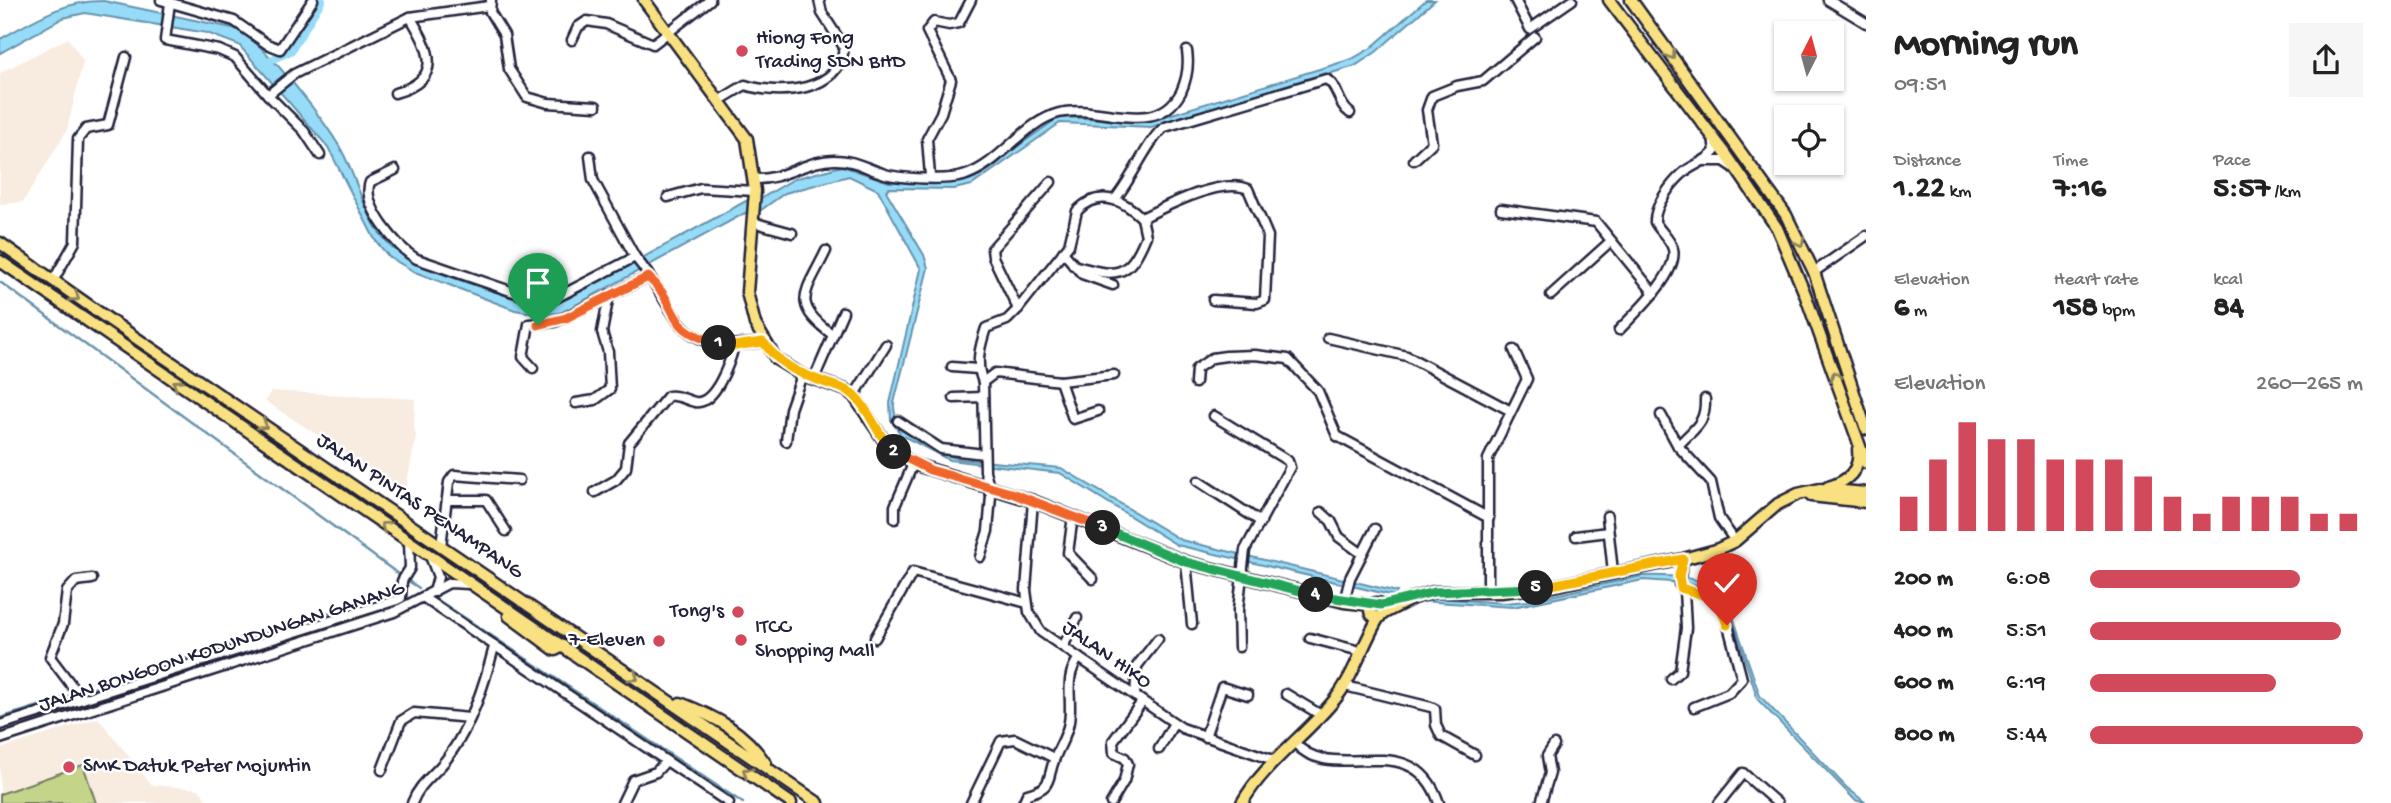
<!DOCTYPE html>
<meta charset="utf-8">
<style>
body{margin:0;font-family:"Gochi Hand",sans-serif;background:#f6f6f6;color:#222;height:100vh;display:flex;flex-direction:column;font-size:26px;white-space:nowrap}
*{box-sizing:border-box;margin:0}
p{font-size:23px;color:#767676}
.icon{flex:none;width:38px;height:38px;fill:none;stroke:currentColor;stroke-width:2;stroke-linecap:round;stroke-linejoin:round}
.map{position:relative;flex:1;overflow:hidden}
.drawer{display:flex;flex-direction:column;background:#fff;width:525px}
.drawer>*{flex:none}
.needle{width:46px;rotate:6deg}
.tools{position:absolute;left:1774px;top:21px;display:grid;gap:14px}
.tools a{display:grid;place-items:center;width:70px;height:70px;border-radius:0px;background:#fff;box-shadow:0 2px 5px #0004;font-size:35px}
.pin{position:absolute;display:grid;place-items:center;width:60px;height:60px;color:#fff;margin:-72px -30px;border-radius:50% 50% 50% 0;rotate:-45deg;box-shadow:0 0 7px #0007}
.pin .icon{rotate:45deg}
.km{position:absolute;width:35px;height:35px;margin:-18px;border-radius:50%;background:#222;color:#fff;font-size:19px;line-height:35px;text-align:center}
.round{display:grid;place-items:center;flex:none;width:74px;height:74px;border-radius:0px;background:#f6f6f6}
.overview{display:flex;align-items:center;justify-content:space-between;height:119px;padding:0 28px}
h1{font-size:38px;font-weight:700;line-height:52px}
.metrics{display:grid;grid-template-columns:repeat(3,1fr);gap:10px;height:119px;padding:7px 28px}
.metrics div{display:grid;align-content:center}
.metrics b{font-size:30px;font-weight:700}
.metrics small{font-size:19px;font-weight:400}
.metrics p{font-size:19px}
.chart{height:196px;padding:14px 28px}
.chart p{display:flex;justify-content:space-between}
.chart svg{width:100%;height:126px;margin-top:7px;stroke:#d1495b;stroke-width:6}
ul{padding:0 28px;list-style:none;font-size:23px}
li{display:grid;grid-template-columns:112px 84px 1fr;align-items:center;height:52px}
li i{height:18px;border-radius:9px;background:#d1495b}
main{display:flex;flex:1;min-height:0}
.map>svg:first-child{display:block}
.built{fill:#f8ebe0}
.green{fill:#c4d589;stroke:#737c62;stroke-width:2}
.water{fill:#96dcf8;stroke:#6892ac;stroke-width:2}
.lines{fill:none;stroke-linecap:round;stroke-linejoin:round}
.stream{stroke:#6892ac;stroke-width:2.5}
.canal{stroke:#96dcf8;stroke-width:8}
.minor-casing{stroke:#22223b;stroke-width:13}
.major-casing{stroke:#22223b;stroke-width:15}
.minor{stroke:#fff;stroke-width:8}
.major{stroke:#f9e181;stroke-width:10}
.oneway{stroke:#8e825e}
.split-1-casing{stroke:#fff;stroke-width:14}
.split-2-casing{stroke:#fff;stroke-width:14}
.split-3-casing{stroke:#fff;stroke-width:14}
.split-4-casing{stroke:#fff;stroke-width:14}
.split-5-casing{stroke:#fff;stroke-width:14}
.split-6-casing{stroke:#fff;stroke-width:14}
.split-1{stroke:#f0652b;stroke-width:9}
.split-2{stroke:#f5b400;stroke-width:9}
.split-3{stroke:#f0652b;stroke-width:9}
.split-4{stroke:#22a559;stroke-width:9}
.split-5{stroke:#22a559;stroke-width:9}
.split-6{stroke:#f5b400;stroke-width:9}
.poi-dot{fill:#d1495b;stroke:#fff;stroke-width:2.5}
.labels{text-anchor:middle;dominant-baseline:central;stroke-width:5;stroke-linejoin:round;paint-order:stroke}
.poi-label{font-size:21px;fill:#22223b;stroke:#fff;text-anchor:start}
.street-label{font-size:21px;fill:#22223b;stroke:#fff}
</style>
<main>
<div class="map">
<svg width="1866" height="803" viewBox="0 0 1866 803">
<rect width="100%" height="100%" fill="#fff"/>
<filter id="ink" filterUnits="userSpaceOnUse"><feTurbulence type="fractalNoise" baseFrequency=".0143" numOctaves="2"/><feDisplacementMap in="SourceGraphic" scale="14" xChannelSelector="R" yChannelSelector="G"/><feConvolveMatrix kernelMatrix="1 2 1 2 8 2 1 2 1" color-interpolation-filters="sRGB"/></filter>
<g filter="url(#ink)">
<!-- built -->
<g class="built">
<polygon points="68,38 83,61 67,130 23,202 0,204 0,73"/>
<polygon points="271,391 415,399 414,425 416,437 405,492 265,401"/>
<polygon points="98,718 152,785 199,789 209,803 0,803 0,749"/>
</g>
<!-- green -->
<polygon class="green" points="83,765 96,803 0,803 0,794"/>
<!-- water -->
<g class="water">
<path d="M1426,0H1435L1376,52L1355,66L1151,127L1060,123L972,185L954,189L889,188L886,191L924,255L928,268L894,403C892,435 933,451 959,459L1061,468L1181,540L1397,592L1395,596L1177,545L1060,473L949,460L901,435L891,420L890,403L921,269L878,190L849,176L785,193L761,210L745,213L563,312L543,315L515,310L415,272L389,257L375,240L328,147L239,45L207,33L85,13L63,18L0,53V39C35,20 64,0 104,1L237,29C264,42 331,127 344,155C358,183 367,223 390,245C415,270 493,290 528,303L546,306L569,298L746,201L760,199L794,179L842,166L889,182H963L979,174L1059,117L1149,121L1352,59L1371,48Z"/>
<path d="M1642,576C1669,575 1703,576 1725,593L1760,696L1846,787L1866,803L1855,800L1758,700L1727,603L1716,590L1685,583L1643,580L1513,607L1420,601L1421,597L1504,603L1527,601Z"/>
</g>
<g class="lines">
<!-- stream -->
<g class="stream">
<polyline points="0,282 401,576"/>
<polyline points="407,580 419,588"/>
<polyline points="441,602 743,803"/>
<polyline points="82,692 399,590"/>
<polyline points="47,703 75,694"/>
<polyline points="0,718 39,706"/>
</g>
<!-- canal -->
<polyline class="canal" points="266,62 291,51 322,0"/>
<!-- minor casing -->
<g class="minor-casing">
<g id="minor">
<polyline points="161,0 234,21 267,44 280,49 313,0"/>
<polyline points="491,0 490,12 504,35 509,69 527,97 548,103 596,106"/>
<polyline points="1515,0 1530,29 1572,0"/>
<polyline points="1828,0 1866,23"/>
<polyline points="170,3 165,40 219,50 235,57 268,95 294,74 410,17 489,6"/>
<polyline points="572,40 578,27 587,21 606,24 653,44 710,0"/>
<path d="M395,93C444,79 431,50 410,17"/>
<polyline points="268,95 304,131 320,155"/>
<path d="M720,100L745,85C779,96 841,92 844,47L822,13L819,0"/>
<polyline points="590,156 593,180 635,257"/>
<polyline points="1414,160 1432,143 1427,110 1432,96 1457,86 1483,81 1535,37"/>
<polyline points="1706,161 1724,161 1733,167"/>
<path d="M395,170L370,182C361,205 397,248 417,259L537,300L550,301L635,257C681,311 671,356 763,342"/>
<polyline points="930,176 927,139 941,113 951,80 927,31 934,22 949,25 959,23 971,0"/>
<path d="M755,179C784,180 808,159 836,160C853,160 866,168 882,173C898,179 951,181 966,175C1001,163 1024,122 1059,113C1099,103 1156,139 1181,92C1187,79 1189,64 1187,51"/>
<polyline points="668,197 701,188 755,191"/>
<path d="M1115,199C1131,181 1150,136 1165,127L1326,79C1339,86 1337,104 1350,113"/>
<polyline points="1501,209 1596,222 1654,293"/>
<polyline points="752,222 792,233"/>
<path d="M826,251C806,293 789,303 833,335"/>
<polyline points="1063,252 1082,274 1113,285"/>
<path d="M1073,265C1116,277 1128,280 1146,236L1142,218"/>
<polyline points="1814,272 1866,236"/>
<polyline points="53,281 75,242 78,139 86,129 108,125 126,57"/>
<polyline points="1551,295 1611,241"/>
<polyline points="1018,309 993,257 992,249 1051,182"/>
<path d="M1619,330C1634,314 1679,274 1673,249C1671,240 1659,230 1655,222C1654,206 1671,184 1682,174C1693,164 1705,163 1715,151L1713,137"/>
<polyline points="1328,338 1407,356 1511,411"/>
<polyline points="952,367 977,369"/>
<polyline points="533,368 523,357 529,324 555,322 648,277"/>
<polyline points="814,379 843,312"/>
<polyline points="1060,381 1073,419 1098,411"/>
<polyline points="983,382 995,373 1060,381 1114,375"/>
<polyline points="1195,383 1196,369 1212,358 1226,356 1255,355 1288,359 1318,391 1337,436 1489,518"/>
<polyline points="854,396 886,345"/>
<polyline points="954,398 983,397"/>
<polyline points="576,403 595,400 610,389 608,352 602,332 609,295"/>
<polyline points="1661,415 1678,446 1711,482 1719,518 1735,541"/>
<polyline points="1214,416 1288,461 1290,467 1245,550 1238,610 1239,647"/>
<polyline points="898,421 941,449 984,454"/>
<polyline points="786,441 790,409 802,375"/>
<path d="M1678,446C1692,429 1706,426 1705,399"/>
<polyline points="1198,481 1261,522"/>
<path d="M595,492L616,480L626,468L629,443L668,396C678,394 685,400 695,402C715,405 730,362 734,346"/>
<polyline points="447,500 486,500 506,531"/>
<polyline points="1033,501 1026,590 1029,612 1041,632 1182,728 1276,761"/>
<polyline points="1321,512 1331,521 1339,537 1361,553"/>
<polyline points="1073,516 1068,553 1093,579"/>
<polyline points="1607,516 1613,572"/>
<polyline points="895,519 895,506 913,464"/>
<polyline points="1576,536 1608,532"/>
<polyline points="441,546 449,482 454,475 519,480"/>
<polyline points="430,556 438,577 434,592"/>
<path d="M980,557L988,531L991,496L985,471L983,382C975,364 980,346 986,328L1007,320L1018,309L1069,245L1077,211C1098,189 1123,199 1142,218C1166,206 1222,177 1248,189L1268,236L1265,300L1257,303L1213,300"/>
<path d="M1683,559L1679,584L1684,590C1702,593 1714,594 1724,610L1742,679L1729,693L1694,707"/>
<polyline points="1186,562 1192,624"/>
<polyline points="1488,592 1488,459 1527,379 1514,350"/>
<polyline points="424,598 729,803"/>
<polyline points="1344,602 1350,578 1375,529"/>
<polyline points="875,638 913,572 1027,603"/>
<polyline points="1310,638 1360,651"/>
<polyline points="1063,647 1077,618"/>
<polyline points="1671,679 1680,671 1686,628 1684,590"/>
<polyline points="1345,686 1431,707 1435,709 1436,725 1441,736 1475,755"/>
<polyline points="1286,694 1321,715"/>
<polyline points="1135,696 1137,666 1158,639"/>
<polyline points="82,699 50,657 63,624 67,591 76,581 92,579"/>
<polyline points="0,725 397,600 401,598 402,581 410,568 409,542"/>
<polyline points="1205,737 1222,687 1248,695"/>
<polyline points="0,739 394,612 449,583 469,584"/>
<path d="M1295,743C1332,787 1413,724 1439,803"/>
<polyline points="1159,749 1174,723"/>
<polyline points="382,770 401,721 414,713 470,718"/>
<path d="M412,803C420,782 436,774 448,757C472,724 484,685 494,647"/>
<polyline points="622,803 633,780 656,772 666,761"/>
<polyline points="971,803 1001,741 1015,739 1054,758"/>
<path d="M1023,803L1027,794C1054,787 1046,780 1055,758C1059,746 1067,736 1069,722C1073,699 1063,678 1079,658"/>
<polyline points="1111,803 1124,781 1128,764 1125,758 1114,753 1113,741 1142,702"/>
<polyline points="1541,803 1550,773 1547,756 1554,745"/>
<polyline points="1719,803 1743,773 1777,803"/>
</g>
</g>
<!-- major casing -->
<g class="major-casing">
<g id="major">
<polyline points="644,0 747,139 755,191 747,292 755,324 776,359 802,375 846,390 854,396 887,445 913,464 1033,501 1186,562 1344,602 1372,605"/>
<polyline points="1609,0 1726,154 1777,228 1805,294 1866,463"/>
<polyline points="1631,0 1786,215 1814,272 1866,429"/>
<polyline points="0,243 111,321 818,803"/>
<polyline points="0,261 791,803"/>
<path d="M1828,487C1847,482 1861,470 1858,449"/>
<polyline points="1811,496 1866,502"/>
<circle cx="1377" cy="610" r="7"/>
<polyline points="1382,614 1413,598 1434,592 1501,592 1553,586 1683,559 1716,550 1735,541 1778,504 1798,494 1820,489 1866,493"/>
<polyline points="509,616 555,650 563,646"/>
<path d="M680,703C716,717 744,731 766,764"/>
<path d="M1242,803C1265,762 1307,735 1336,698C1355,674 1363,643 1379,617"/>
</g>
</g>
<!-- minor -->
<use href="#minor" class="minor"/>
<!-- major -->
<use href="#major" class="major"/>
</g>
<!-- one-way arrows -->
<defs><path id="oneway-chevron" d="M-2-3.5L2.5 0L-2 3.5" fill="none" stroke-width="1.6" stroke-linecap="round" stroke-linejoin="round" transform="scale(1.75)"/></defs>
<g class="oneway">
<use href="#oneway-chevron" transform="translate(1671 55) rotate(55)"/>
<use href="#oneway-chevron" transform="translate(1800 242) rotate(63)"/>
<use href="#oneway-chevron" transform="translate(75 297) rotate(35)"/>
<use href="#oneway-chevron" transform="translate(1835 376) rotate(-109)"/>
<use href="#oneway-chevron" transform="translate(177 384) rotate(-145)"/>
<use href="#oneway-chevron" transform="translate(263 425) rotate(35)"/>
<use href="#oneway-chevron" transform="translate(385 526) rotate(-146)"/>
<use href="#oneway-chevron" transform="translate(634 677) rotate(35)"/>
<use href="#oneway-chevron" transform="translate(747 772) rotate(-145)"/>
</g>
</g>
<g class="lines" filter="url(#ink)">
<!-- split-1 casing -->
<g class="split-1-casing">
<path id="split-1" d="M538,325L566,318L648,277C681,305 663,331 719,343"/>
</g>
<!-- split-2 casing -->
<g class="split-2-casing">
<path id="split-2" d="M719,343L734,346L763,342C781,367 801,374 829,384C838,387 847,389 854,395C871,411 877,436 894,452"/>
</g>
<!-- split-3 casing -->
<g class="split-3-casing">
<polyline id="split-3" points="894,452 930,470 1014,494 1103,528"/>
</g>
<!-- split-4 casing -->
<g class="split-4-casing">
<polyline id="split-4" points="1103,528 1186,562 1316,595"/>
</g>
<!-- split-5 casing -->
<g class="split-5-casing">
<polyline id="split-5" points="1316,595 1381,605 1434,592 1536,588"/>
</g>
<!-- split-6 casing -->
<g class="split-6-casing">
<polyline id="split-6" points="1536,588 1683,559 1679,576 1681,588 1718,600 1727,625"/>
</g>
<!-- split-1 -->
<use href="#split-1" class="split-1"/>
<!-- split-2 -->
<use href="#split-2" class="split-2"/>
<!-- split-3 -->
<use href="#split-3" class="split-3"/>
<!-- split-4 -->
<use href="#split-4" class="split-4"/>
<!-- split-5 -->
<use href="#split-5" class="split-5"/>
<!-- split-6 -->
<use href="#split-6" class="split-6"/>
</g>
<!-- markers -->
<g class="poi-dot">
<circle cx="742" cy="51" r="7"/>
<circle cx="738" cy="612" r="7"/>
<circle cx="741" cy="640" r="7"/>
<circle cx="659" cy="641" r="7"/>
<circle cx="69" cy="767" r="7"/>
</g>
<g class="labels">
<!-- poi labels -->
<g class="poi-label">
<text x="756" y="39">Hiong Fong<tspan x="756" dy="24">Trading SDN BHD</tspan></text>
<text x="724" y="612" text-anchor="end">Tong's</text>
<text x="755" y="628">ITCC<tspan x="755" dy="24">Shopping Mall</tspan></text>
<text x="645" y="641" text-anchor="end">7-Eleven</text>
<text x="83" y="767">SMK Datuk Peter Mojuntin</text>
</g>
<!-- street labels -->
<g class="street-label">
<text transform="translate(419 507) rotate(34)">JALAN PINTAS PENAMPANG</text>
<text transform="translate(222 648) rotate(-18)">JALAN BONGOON KODUNDUNGAN GANANG</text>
<text transform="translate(1106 656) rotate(35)">JALAN HIKO</text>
</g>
</g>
</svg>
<div class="tools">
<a><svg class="needle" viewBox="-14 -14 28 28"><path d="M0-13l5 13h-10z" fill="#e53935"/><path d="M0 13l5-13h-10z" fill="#767676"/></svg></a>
<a><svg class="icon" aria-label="locate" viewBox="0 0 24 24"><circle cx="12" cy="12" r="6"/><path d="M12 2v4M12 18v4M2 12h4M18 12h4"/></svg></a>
</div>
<div class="pin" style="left:538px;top:325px;background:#1e9e55"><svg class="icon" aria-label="arrive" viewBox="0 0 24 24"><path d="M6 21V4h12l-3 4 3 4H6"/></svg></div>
<div class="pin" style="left:1727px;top:625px;background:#d93025"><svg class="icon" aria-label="check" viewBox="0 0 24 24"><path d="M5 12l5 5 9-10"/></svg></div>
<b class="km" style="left:719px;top:343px">1</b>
<b class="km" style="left:894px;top:452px">2</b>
<b class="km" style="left:1103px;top:528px">3</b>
<b class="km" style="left:1316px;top:595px">4</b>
<b class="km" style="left:1536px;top:588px">5</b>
</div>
<section class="drawer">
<div class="overview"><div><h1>Morning run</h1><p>09:51</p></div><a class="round"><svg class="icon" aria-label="share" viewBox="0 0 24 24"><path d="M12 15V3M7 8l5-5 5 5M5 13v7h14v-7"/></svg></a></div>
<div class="metrics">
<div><p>Distance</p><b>1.22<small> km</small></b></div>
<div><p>Time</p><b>7:16</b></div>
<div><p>Pace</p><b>5:57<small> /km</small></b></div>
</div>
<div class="metrics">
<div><p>Elevation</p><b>6<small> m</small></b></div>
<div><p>Heart rate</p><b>158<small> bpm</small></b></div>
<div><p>kcal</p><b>84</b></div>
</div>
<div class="chart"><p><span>Elevation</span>260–265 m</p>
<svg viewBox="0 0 160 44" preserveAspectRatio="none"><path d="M5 44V32M15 44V19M25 44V6M35 44V12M45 44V12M55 44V19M65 44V19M75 44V19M85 44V25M95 44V32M105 44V38M115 44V32M125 44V32M135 44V32M145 44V38M155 44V38"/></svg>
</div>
<ul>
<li><b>200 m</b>6:08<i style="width:77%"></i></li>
<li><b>400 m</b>5:51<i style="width:92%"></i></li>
<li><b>600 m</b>6:19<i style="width:68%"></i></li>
<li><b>800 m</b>5:44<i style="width:100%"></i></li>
</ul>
</section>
</main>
